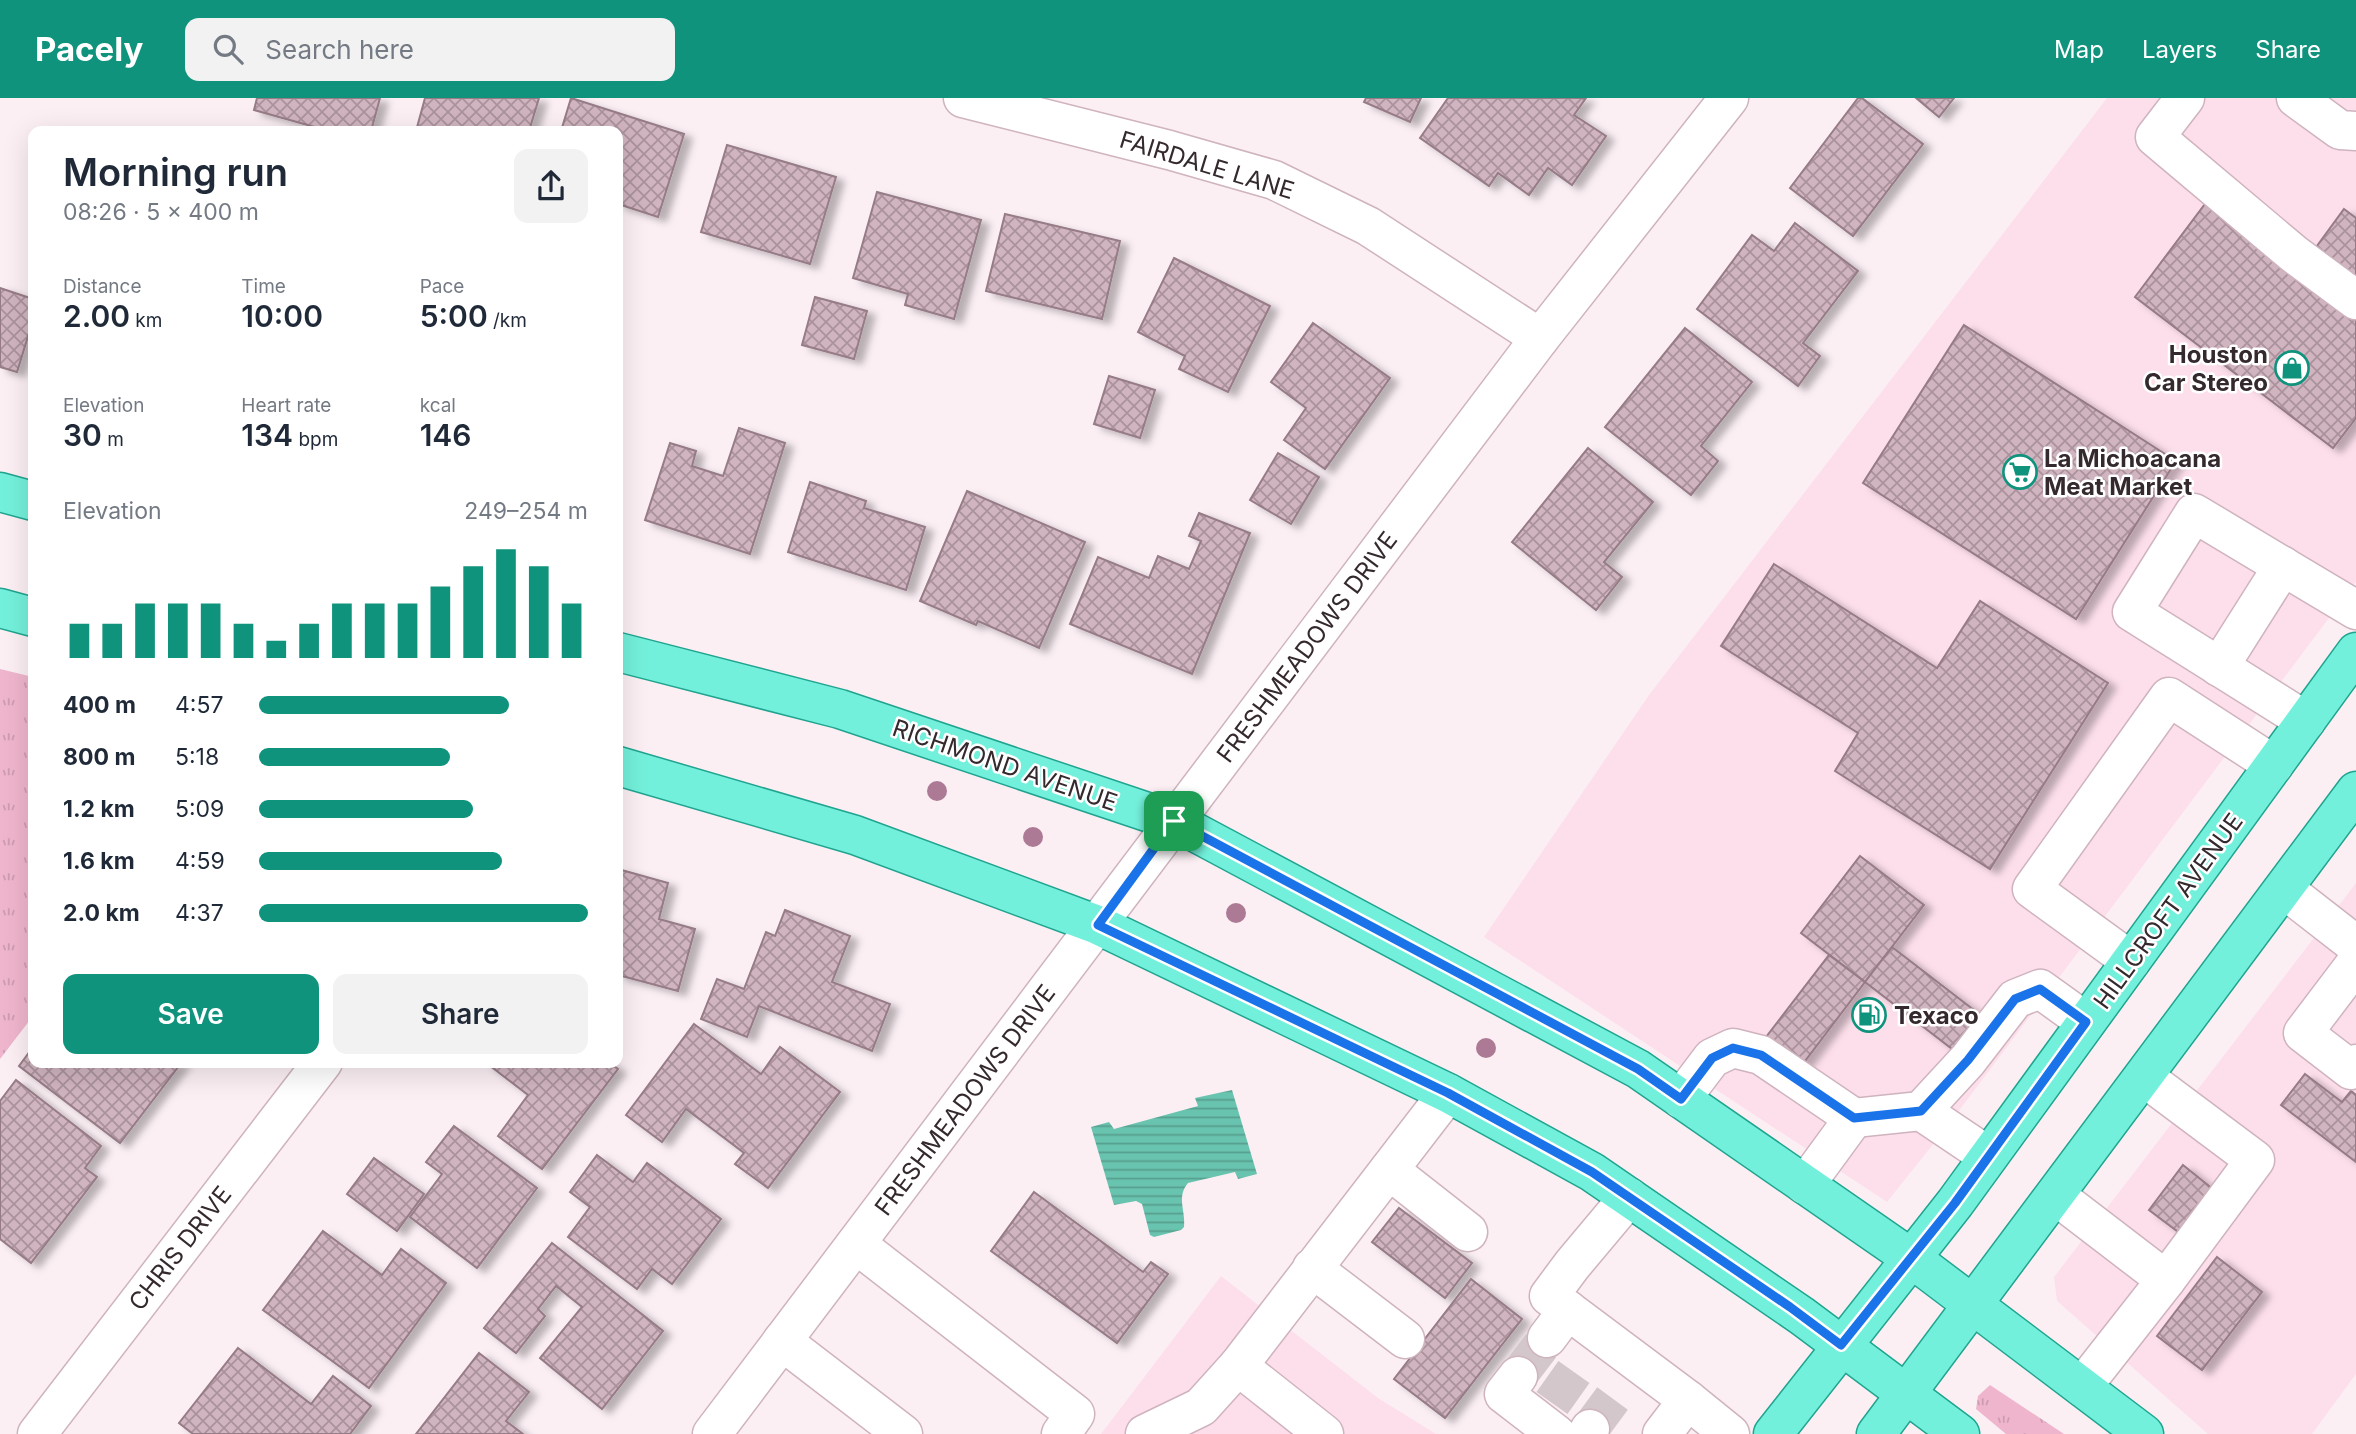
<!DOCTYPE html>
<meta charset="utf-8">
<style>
body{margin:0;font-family:Inter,sans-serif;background:#f2f2f3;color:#1f2937;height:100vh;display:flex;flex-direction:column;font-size:26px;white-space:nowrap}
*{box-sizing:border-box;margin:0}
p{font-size:23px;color:#747a83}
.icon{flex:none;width:38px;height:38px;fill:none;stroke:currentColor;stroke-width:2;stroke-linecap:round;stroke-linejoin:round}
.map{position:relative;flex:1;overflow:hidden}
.details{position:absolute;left:28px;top:28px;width:595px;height:942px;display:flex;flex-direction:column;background:#fff;border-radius:14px;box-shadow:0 7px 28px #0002}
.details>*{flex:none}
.pin{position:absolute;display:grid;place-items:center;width:60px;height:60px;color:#fff;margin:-30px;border-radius:14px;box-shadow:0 4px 10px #0006}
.round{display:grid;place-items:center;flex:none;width:74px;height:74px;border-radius:14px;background:#f2f2f3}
.overview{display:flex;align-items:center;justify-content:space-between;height:119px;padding:0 35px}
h1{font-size:38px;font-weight:600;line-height:52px}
.figures{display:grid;grid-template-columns:repeat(3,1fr);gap:10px;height:119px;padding:7px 35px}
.figures div{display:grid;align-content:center}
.figures b{font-size:30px;font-weight:600}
.figures small{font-size:19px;font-weight:400}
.figures p{font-size:19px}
.chart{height:196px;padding:14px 35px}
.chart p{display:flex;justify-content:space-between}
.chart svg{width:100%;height:126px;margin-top:7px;stroke:#10937d;stroke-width:6}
.cta{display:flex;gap:14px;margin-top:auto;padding:14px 35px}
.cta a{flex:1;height:80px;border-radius:14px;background:#10937d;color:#fff;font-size:28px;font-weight:600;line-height:80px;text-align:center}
.cta a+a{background:#f2f2f3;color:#1f2937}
ul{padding:0 35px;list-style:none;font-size:23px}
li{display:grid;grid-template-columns:112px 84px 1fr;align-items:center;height:52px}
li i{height:18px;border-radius:9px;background:#10937d}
header{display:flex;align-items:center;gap:42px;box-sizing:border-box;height:98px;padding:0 35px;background:#10937d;color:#fff}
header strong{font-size:33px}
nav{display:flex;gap:38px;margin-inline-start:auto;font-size:24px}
.search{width:490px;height:63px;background:#f2f2f3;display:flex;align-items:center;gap:18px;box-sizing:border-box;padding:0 24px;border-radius:14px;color:#747a83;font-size:26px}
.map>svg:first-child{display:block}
.built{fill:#fddfeb}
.grass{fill:url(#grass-tufts)}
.water{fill:url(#water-rules)}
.building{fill:url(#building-cross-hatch);stroke:#967b86;stroke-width:2;filter:url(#shadow)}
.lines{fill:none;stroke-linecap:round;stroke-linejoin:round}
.minor-tunnel{stroke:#d3c7cc;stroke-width:38;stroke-dasharray:38 19;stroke-linecap:butt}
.minor-casing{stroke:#cfb3be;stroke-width:41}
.major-casing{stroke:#20a48f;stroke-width:41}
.minor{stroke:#fff;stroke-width:38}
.major{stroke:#73f0db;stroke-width:38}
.tree{fill:#ad7a95}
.route-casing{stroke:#fff;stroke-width:14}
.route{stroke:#1a73e8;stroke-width:9}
.labels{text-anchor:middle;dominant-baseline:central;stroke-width:5;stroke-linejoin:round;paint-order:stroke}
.street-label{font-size:24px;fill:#34292e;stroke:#fff}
.poi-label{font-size:24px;font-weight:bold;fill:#34292e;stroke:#fff;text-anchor:start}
</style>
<header>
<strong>Pacely</strong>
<div class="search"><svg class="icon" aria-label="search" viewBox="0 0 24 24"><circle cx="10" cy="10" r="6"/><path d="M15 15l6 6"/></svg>Search here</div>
<nav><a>Map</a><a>Layers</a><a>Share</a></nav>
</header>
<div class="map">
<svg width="2356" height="1336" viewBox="0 0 2356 1336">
<defs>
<pattern id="grass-tufts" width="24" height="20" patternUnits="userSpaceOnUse" patternTransform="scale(1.75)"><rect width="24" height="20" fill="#efb5cd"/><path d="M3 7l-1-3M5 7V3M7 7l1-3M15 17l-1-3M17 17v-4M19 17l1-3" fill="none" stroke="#ce9cb0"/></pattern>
<pattern id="water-rules" width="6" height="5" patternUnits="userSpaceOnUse" patternTransform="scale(1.75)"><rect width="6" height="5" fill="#69c4af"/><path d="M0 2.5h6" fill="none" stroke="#579f8f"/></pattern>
<pattern id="building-cross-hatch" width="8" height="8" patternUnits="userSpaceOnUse" patternTransform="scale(1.75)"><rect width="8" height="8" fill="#d0b4bf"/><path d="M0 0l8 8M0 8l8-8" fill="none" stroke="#aa929c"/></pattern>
<filter id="shadow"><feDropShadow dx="8" dy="4.5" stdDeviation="3.5" flood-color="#0004"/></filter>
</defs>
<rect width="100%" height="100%" fill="#fbeff4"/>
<!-- built -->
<g class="built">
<polygon points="2107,0 2356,0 2356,484 1946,1030 1887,1104 1484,839 1649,597"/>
<polygon points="2356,785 2356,1276 2312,1336 2208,1336 2057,1203 2054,1179"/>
<polygon points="1221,1178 1378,1300 1436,1336 1101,1336"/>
</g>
<!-- grass -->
<g class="grass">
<polygon points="0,571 33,579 33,918 0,961"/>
<polygon points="1990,1287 2064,1336 2006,1336 1976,1311 1978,1298"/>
</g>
<!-- water -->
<path class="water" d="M1232,992L1257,1076L1238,1081L1235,1074L1188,1085C1176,1099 1186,1113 1184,1129L1181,1132L1154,1139L1150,1137L1142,1106L1136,1103L1114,1107L1091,1029L1109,1024L1114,1031L1198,1008L1195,1000Z"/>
<!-- building -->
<g class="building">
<polygon points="257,0 380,0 371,33 329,33 254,12"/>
<polygon points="425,0 539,0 529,33 416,33"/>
<polygon points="571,0 684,36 658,119 618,106 618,33 561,33"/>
<polygon points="1366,0 1421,0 1410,24 1364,4"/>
<polygon points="1448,0 1586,0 1574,17 1606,38 1572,87 1548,70 1529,97 1498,75 1489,88 1420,40"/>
<polygon points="1858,0 1862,0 1923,46 1853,138 1790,90"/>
<polygon points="1916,0 1954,0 1939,19"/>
<polygon points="727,47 836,79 810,166 701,134"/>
<polygon points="877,94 981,122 954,221 905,207 908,196 853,180"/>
<polygon points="2205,106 2356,221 2356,320 2333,350 2135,199"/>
<polygon points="2344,111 2356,120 2356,182 2314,152"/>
<polygon points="1005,116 1120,143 1102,221 986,193"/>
<polygon points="1795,125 1858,173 1803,245 1820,258 1798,288 1697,211 1752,137 1774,153"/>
<polygon points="1174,160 1270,208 1228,294 1179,271 1185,258 1138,234"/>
<polygon points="0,190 33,201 33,222 17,274 0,269"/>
<polygon points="815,199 867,213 854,261 802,247"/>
<polygon points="1313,225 1390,280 1325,371 1284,342 1306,310 1271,284"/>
<polygon points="1964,227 2176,363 2076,521 1863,385"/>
<polygon points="1685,230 1752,284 1701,348 1718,363 1691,397 1605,329"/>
<polygon points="1109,278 1155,292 1140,340 1094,326"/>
<polygon points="739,330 785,345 750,456 645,422 670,345 696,353 692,368 723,378"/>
<polygon points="1588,350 1653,404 1604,464 1622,479 1596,512 1512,444"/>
<polygon points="1278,355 1319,379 1291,426 1250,402"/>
<polygon points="810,384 866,403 864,410 925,429 906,492 788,454"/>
<polygon points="967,393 1085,444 1039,550 978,523 976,527 920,503"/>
<polygon points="1199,415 1250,435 1192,576 1070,526 1098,459 1149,480 1158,458 1189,471 1201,443 1189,438"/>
<polygon points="1774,466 1937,570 1980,503 2108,585 1990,771 1835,673 1858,635 1721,548"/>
<polygon points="1860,758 1924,807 1865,884 1801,835"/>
<polygon points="618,771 668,785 659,821 695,831 678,893 618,877"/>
<polygon points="785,812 850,838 832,884 890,906 872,953 759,908 747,939 701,921 717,881 744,891 766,834 775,838"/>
<polygon points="1892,849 1983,919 1956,954 1865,884"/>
<polygon points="1829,857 1865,884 1802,967 1766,939"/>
<polygon points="694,926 761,976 780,949 840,994 768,1090 735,1066 744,1055 686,1011 662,1044 626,1017"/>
<polygon points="33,949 33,964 182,964 120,1045 19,968"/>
<polygon points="485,964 608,964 618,971 542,1071 498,1038 528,997"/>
<polygon points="2305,976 2342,1004 2351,993 2356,997 2356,1064 2281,1007"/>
<polygon points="16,982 101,1048 85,1070 97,1079 31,1165 0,1141 0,1003"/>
<polygon points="454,1028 537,1090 477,1170 410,1119 442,1076 426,1064"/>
<polygon points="597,1057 633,1084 647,1065 721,1121 672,1186 652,1171 637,1191 568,1139 590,1109 570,1094"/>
<polygon points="374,1060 424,1096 397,1133 347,1096"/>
<polygon points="2183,1067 2214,1092 2181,1136 2149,1112"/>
<polygon points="1034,1094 1143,1174 1151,1164 1168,1176 1117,1245 991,1153"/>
<polygon points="1399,1110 1472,1165 1445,1200 1372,1144"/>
<polygon points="323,1133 382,1177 401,1151 446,1185 369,1290 263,1212"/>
<polygon points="552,1145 663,1233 602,1311 540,1260 582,1209 556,1188 538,1211 545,1218 516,1255 484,1230"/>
<polygon points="2217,1159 2262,1194 2202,1272 2157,1238"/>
<polygon points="1471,1181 1522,1221 1445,1320 1394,1281"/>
<polygon points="238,1250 311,1306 333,1278 371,1308 350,1336 193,1336 179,1325"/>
<polygon points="479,1255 529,1294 506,1323 523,1336 416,1336"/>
</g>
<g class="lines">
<!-- minor-tunnel -->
<g class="minor-tunnel">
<polyline points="1518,1278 1547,1240"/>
<polyline points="1552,1305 1581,1264"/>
<polyline points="1590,1331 1618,1293"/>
</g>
<!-- minor casing -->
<g class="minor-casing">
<g id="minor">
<polyline points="963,0 1169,52 1274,82 1368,128 1540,240"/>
<polyline points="2185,0 2155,39 2294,156 2356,202"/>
<polyline points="2296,0 2340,32 2356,33"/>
<polyline points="2219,569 2283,468"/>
<polyline points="2306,623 2132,514 2194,415 2356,512"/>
<polyline points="2284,791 2356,847"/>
<polyline points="2131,863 2032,791 2169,599 2274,667"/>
<polyline points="2356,865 2303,935 2351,972 2356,966"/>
<polyline points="1681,1001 1712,960 1733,950 1761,957 1854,1020 1805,1087"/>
<polyline points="1921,1013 1968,962 2015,901 2040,891 2086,924"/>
<polyline points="1854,1020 1921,1013 1988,1058"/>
<polyline points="1389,1072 1468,1134"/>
<polyline points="2055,1097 2166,1182 2255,1062 2144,979"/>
<polyline points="1629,1099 1572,1167 1549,1198 1688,1302 1662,1336"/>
<polyline points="856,1146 1075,1316 1061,1336"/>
<polyline points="1312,1170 1405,1241"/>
<polyline points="1547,1240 1568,1212"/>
<polyline points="782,1243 903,1336"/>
<polyline points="1238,1268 1324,1336"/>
<polyline points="1518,1278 1504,1296 1556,1336"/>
<polyline points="2082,1289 2166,1182"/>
<polyline points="1688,1302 1730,1336"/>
<polyline points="37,1336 323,964"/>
<polyline points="712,1336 1540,240 1729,0"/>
<polyline points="1145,1336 1201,1309 1238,1268 1448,995"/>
<polyline points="1587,1336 1590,1331"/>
</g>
</g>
<!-- major casing -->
<g class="major-casing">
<g id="major">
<polyline points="0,394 33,403"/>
<polyline points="0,510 33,519"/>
<polyline points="618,554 840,611 1174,723 1638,971 1911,1160 2144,1336"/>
<polyline points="618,668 855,737 1098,827 1448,995 1592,1074 1802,1218 1960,1336"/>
<polyline points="1773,1336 1955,1105 2356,554"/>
<polyline points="1876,1336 2356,693"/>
</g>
</g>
<!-- minor -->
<use href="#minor" class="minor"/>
<!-- major -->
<use href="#major" class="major"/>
</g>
<!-- trees -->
<g class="tree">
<circle cx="937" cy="693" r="10"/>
<circle cx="1033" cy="739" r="10"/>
<circle cx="1236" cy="815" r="10"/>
<circle cx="1486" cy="950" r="10"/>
</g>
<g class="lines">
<!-- route casing -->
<g class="route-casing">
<polygon id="route" points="1174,723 1638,971 1681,1001 1712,960 1733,950 1761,957 1854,1020 1921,1013 1968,962 2015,901 2040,891 2086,924 1955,1105 1841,1247 1790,1209 1592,1074 1448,995 1098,827"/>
</g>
<!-- route -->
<use href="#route" class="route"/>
</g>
<!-- icons -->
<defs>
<g id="shop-ring" transform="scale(1.75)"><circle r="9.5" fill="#fff" stroke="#10937d" stroke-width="1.5"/><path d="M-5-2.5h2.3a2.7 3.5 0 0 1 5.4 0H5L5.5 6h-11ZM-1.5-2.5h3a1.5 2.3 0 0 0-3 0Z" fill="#10937d"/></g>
<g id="supermarket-ring" transform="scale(1.75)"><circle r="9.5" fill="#fff" stroke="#10937d" stroke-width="1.5"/><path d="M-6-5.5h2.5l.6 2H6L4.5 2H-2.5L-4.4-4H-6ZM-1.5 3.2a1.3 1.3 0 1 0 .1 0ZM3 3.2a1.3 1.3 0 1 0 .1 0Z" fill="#10937d"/></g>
<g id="fuel-ring" transform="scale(1.75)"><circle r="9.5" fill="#fff" stroke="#10937d" stroke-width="1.5"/><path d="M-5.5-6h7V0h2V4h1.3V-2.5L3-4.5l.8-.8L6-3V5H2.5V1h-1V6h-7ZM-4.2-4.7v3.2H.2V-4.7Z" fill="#10937d"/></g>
</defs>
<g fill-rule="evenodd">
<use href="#shop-ring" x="2292" y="270"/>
<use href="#supermarket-ring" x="2020" y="374"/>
<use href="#fuel-ring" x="1869" y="917"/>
</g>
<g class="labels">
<!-- street labels -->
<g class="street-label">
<text transform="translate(1207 67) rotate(17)">FAIRDALE LANE</text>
<text transform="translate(1307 549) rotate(-53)">FRESHMEADOWS DRIVE</text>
<text transform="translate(1005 667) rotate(19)">RICHMOND AVENUE</text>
<text transform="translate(2168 813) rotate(-54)">HILLCROFT AVENUE</text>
<text transform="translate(965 1002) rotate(-53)">FRESHMEADOWS DRIVE</text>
<text transform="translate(180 1150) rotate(-52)">CHRIS DRIVE</text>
</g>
<!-- poi labels -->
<g class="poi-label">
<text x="2268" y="256" text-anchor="end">Houston<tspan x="2268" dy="28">Car Stereo</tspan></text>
<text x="2044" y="360">La Michoacana<tspan x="2044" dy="28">Meat Market</tspan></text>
<text x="1894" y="917">Texaco</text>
</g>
</g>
</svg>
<div class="pin" style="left:1174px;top:723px;background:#1e9e55"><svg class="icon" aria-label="arrive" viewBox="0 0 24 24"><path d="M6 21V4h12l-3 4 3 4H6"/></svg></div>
<section class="details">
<div class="overview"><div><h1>Morning run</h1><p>08:26 · 5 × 400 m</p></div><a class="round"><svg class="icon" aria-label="share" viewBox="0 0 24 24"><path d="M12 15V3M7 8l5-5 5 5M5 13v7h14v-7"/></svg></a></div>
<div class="figures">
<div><p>Distance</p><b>2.00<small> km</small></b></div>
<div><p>Time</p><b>10:00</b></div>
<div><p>Pace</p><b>5:00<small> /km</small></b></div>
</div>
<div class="figures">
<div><p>Elevation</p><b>30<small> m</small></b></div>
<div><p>Heart rate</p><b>134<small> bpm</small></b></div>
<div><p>kcal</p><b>146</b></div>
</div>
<div class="chart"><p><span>Elevation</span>249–254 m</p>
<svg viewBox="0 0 160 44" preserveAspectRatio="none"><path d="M5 44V32M15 44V32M25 44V25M35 44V25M45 44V25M55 44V32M65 44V38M75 44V32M85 44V25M95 44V25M105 44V25M115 44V19M125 44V12M135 44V6M145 44V12M155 44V25"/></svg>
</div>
<ul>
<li><b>400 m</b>4:57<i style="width:76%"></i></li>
<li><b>800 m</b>5:18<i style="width:58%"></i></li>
<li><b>1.2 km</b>5:09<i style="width:65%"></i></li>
<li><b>1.6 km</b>4:59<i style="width:74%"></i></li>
<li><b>2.0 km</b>4:37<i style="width:100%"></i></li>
</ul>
<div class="cta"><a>Save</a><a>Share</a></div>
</section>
</div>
